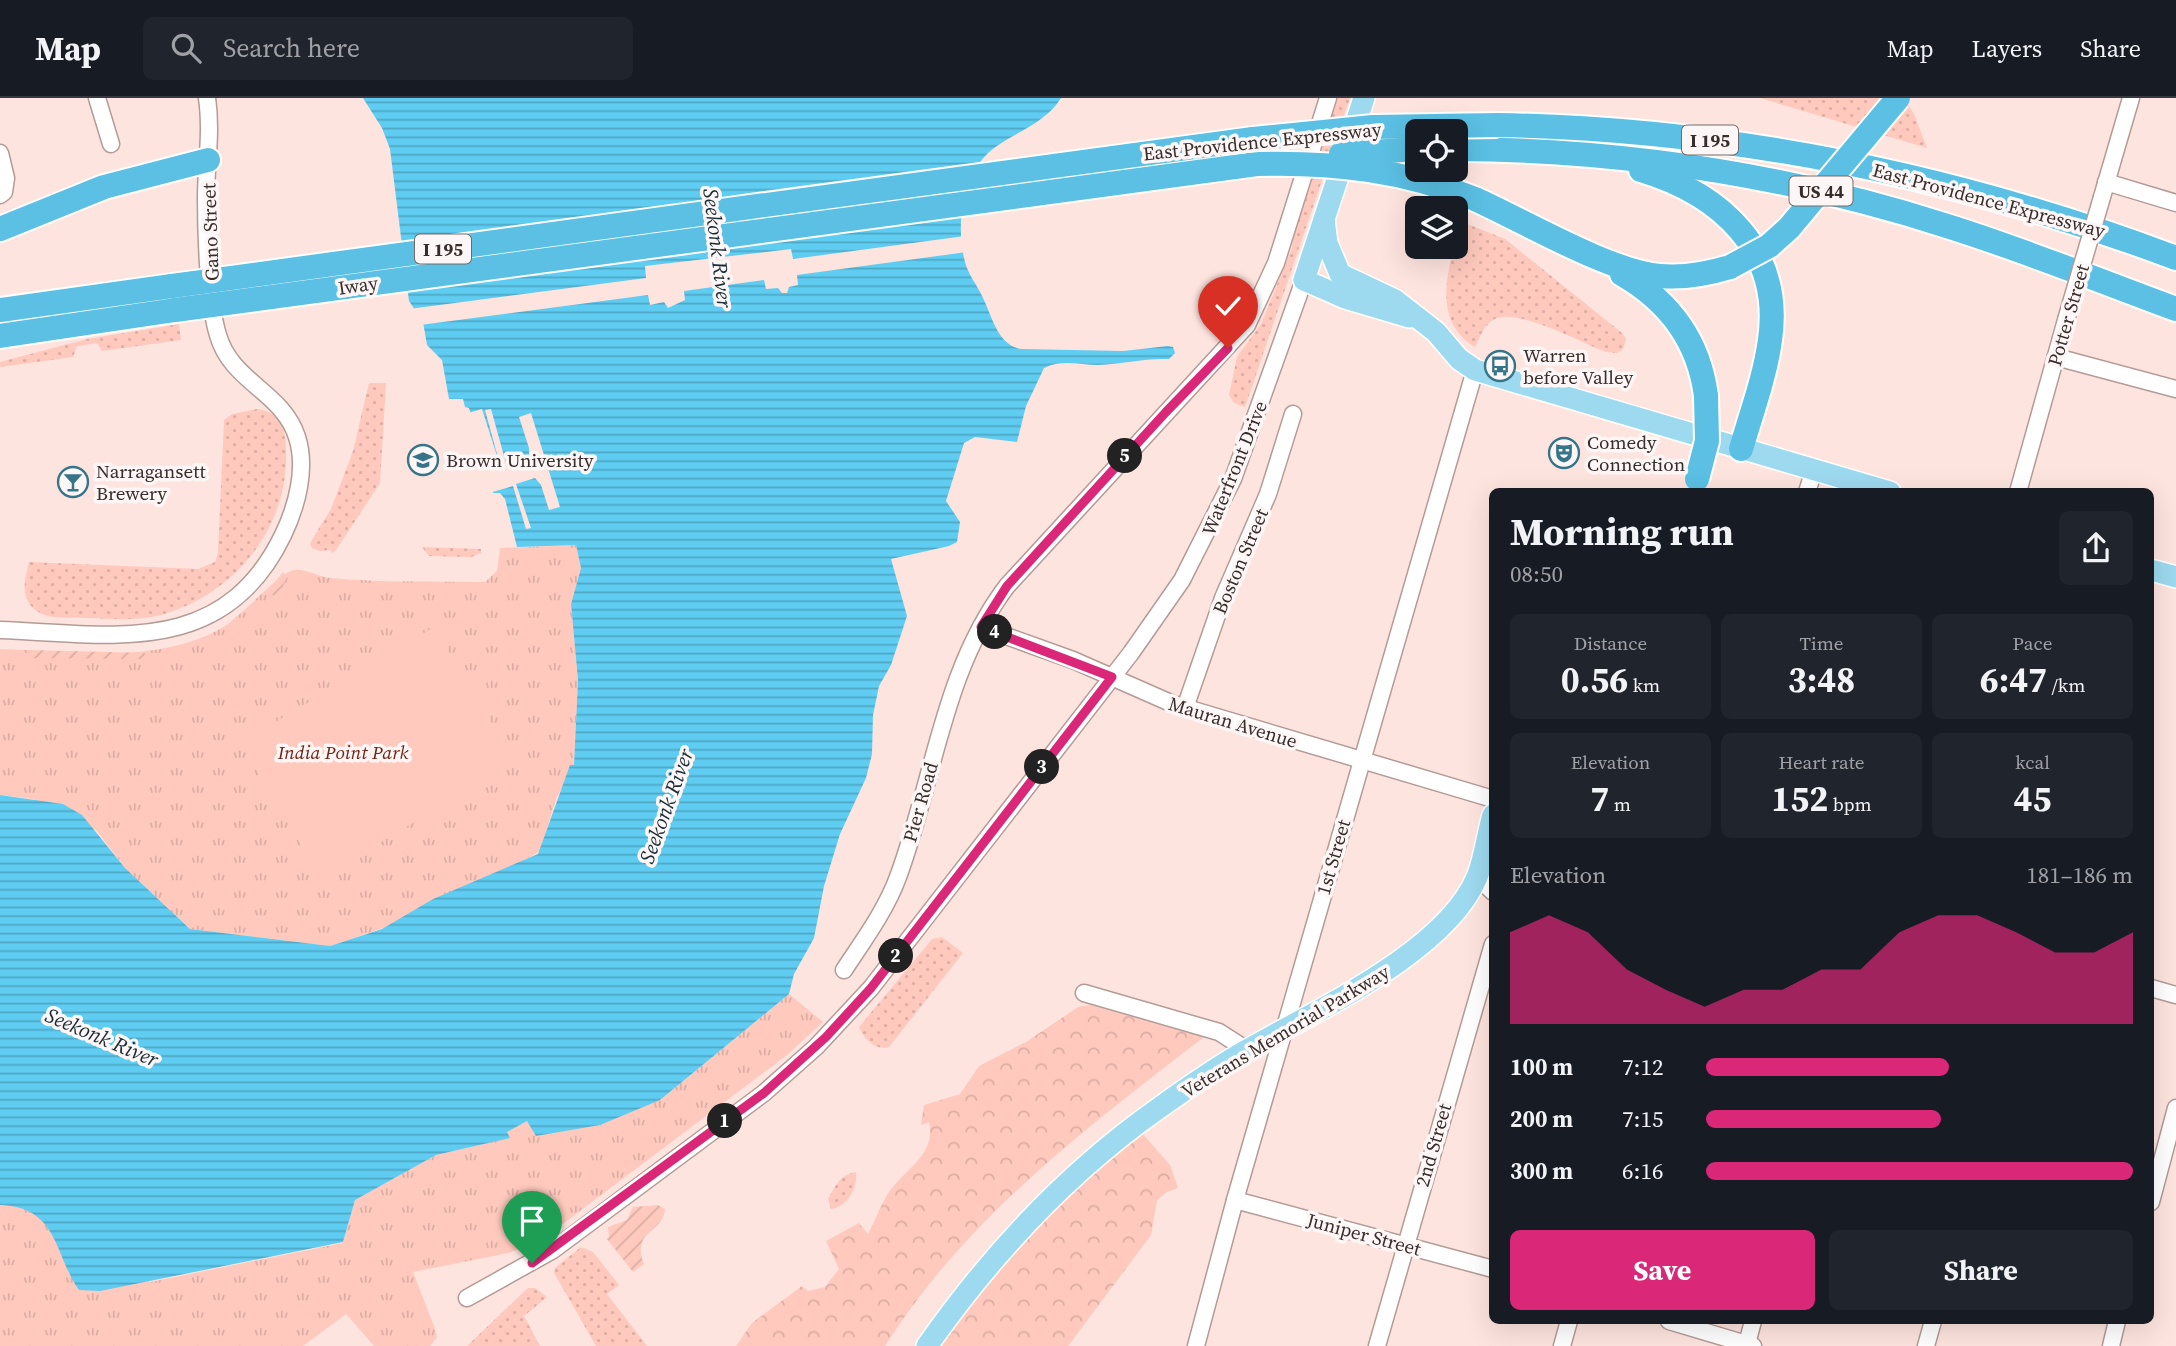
<!DOCTYPE html>
<meta charset="utf-8">
<style>
body{margin:0;font-family:"Source Serif 4",serif;background:#20242c;color:#f1f3f6;height:100vh;display:flex;flex-direction:column;font-size:26px;white-space:nowrap}
*{box-sizing:border-box;margin:0}
p{font-size:23px;color:#9ea1a6}
.icon{flex:none;width:38px;height:38px;fill:none;stroke:currentColor;stroke-width:2;stroke-linecap:round;stroke-linejoin:round}
.map{position:relative;flex:1;overflow:hidden}
.panel{position:absolute;left:1489px;top:390px;width:665px;height:836px;display:flex;flex-direction:column;background:#171b24;border-radius:10px;box-shadow:0 7px 28px #0002}
.panel>*{flex:none}
.tools{position:absolute;left:1405px;top:21px;display:grid;gap:14px}
.tools a{display:grid;place-items:center;width:63px;height:63px;border-radius:10px;background:#171b24;box-shadow:0 7px 28px #0002;font-size:35px}
.pin{position:absolute;display:grid;place-items:center;width:60px;height:60px;color:#fff;margin:-72px -30px;border-radius:50% 50% 50% 0;rotate:-45deg;box-shadow:0 0 7px #0007}
.pin .icon{rotate:45deg}
.km{position:absolute;width:35px;height:35px;margin:-18px;border-radius:50%;background:#222;color:#fff;font-size:19px;line-height:35px;text-align:center}
.round{display:grid;place-items:center;flex:none;width:74px;height:74px;border-radius:10px;background:#20242c}
.summary{display:flex;align-items:center;justify-content:space-between;height:119px;padding:0 21px}
h1{font-size:38px;font-weight:700;line-height:52px}
.figures{display:grid;grid-template-columns:repeat(3,1fr);gap:10px;height:119px;padding:7px 21px}
.figures div{display:grid;align-content:center;border-radius:10px;background:#20242c;text-align:center}
.figures b{font-size:35px;font-weight:700}
.figures small{font-size:19px;font-weight:400}
.figures p{font-size:19px}
.chart{height:196px;padding:14px 21px}
.chart p{display:flex;justify-content:space-between}
.chart svg{width:100%;height:126px;margin-top:7px;fill:#db2777;opacity:.7}
.action{display:flex;gap:14px;margin-top:auto;padding:14px 21px}
.action a{flex:1;height:80px;border-radius:10px;background:#db2777;color:#fff;font-size:28px;font-weight:700;line-height:80px;text-align:center}
.action a+a{background:#20242c;color:#f1f3f6}
ul{padding:0 21px;list-style:none;font-size:23px}
li{display:grid;grid-template-columns:112px 84px 1fr;align-items:center;height:52px}
li i{height:18px;border-radius:9px;background:#db2777}
header{display:flex;align-items:center;gap:42px;box-sizing:border-box;height:98px;padding:0 35px;background:#171b24;border-bottom:2px solid #363941}
header strong{font-size:33px}
nav{display:flex;gap:38px;margin-inline-start:auto;font-size:24px}
.search{width:490px;height:63px;background:#20242c;display:flex;align-items:center;gap:18px;box-sizing:border-box;padding:0 24px;border-radius:10px;color:#9ea1a6;font-size:26px}
.map>svg:first-child{display:block}
.grass{fill:url(#grass-dots)}
.forest{fill:url(#forest-crowns)}
.park{fill:url(#park-tufts)}
.garden{fill:url(#garden-furrows)}
.pitch{fill:#ffc9bd}
.water{fill:url(#water-rules)}
.pier{fill:#fee4de}
.lines{fill:none;stroke-linecap:round;stroke-linejoin:round}
.minor-casing{stroke:#b39b96;stroke-width:19}
.major-casing{stroke:#fff;stroke-width:24}
.highway-casing{stroke:#fff;stroke-width:28}
.minor{stroke:#fff;stroke-width:16}
.major{stroke:#9dd9ef;stroke-width:21}
.highway{stroke:#5bc0e4;stroke-width:24}
.minor-bridge-casing{stroke:#b39b96;stroke-width:19;stroke-linecap:butt}
.highway-bridge-casing{stroke:#fff;stroke-width:28;stroke-linecap:butt}
.minor-bridge{stroke:#fff;stroke-width:16}
.highway-bridge{stroke:#5bc0e4;stroke-width:24}
.route-casing{stroke:#fff;stroke-width:14}
.route{stroke:#db2777;stroke-width:9}
.labels{text-anchor:middle;dominant-baseline:central;stroke-width:7;stroke-linejoin:round;paint-order:stroke}
.shield{fill:#fcf7f6;stroke:#726a68;stroke-width:2}
.shield-label{font-size:18px;font-weight:bold;fill:#372d2b}
.street-label{font-size:19px;fill:#372d2b;stroke:#fcf7f6}
.poi-label{font-size:19px;fill:#372d2b;stroke:#fcf7f6;text-anchor:start}
.park-label{font-size:19px;font-style:italic;fill:#722313;stroke:#fcf7f6}
.water-label{font-size:21px;font-style:italic;fill:#192c34;stroke:#fcf7f6}
</style>
<header>
<strong>Map</strong>
<div class="search"><svg class="icon" aria-label="search" viewBox="0 0 24 24"><circle cx="10" cy="10" r="6"/><path d="M15 15l6 6"/></svg>Search here</div>
<nav><a>Map</a><a>Layers</a><a>Share</a></nav>
</header>
<div class="map">
<svg width="2176" height="1248" viewBox="0 0 2176 1248">
<defs>
<pattern id="grass-dots" width="8" height="8" patternUnits="userSpaceOnUse" patternTransform="scale(1.75)"><rect width="8" height="8" fill="#ffc9bd"/><path d="M2 2h.1M6 6h.1" fill="none" stroke="#dbada3" stroke-width="1.8" stroke-linecap="round"/></pattern>
<pattern id="forest-crowns" width="20" height="18" patternUnits="userSpaceOnUse" patternTransform="scale(1.75)"><rect width="20" height="18" fill="#ffc9bd"/><path d="M2 6a3 3 0 1 1 6 0M12 15a3 3 0 1 1 6 0" fill="none" stroke="#dbada3"/></pattern>
<pattern id="park-tufts" width="24" height="20" patternUnits="userSpaceOnUse" patternTransform="scale(1.75)"><rect width="24" height="20" fill="#ffc9bd"/><path d="M3 7l-1-3M5 7V3M7 7l1-3M15 17l-1-3M17 17v-4M19 17l1-3" fill="none" stroke="#dbada3"/></pattern>
<pattern id="garden-furrows" width="10" height="10" patternUnits="userSpaceOnUse" patternTransform="scale(1.75)"><rect width="10" height="10" fill="#ffc9bd"/><path d="M-1 1l2-2M0 10L10 0M9 11l2-2" fill="none" stroke="#dbada3"/></pattern>
<pattern id="water-rules" width="6" height="5" patternUnits="userSpaceOnUse" patternTransform="scale(1.75)"><rect width="6" height="5" fill="#5fccf2"/><path d="M0 2.5h6" fill="none" stroke="#4fa6c4"/></pattern>
</defs>
<rect width="100%" height="100%" fill="#fee4de"/>
<!-- grass -->
<g class="grass">
<polygon points="1337,0 1350,0 1245,309 1234,305 1229,297 1237,259 1261,226 1292,150 1297,115"/>
<polygon points="1760,0 1904,0 1914,16 1927,50"/>
<path d="M1462,124L1505,141L1622,235L1626,241L1623,251L1617,255L1606,254C1581,245 1516,208 1493,222C1483,228 1480,240 1475,249C1428,221 1450,163 1462,124Z"/>
<polygon points="179,226 181,242 102,253 97,245 77,248 73,259 0,269 0,264 87,241"/>
<polygon points="369,285 386,285 380,385 336,452 332,455 330,452 320,453 312,450 310,445 331,411 353,353"/>
<path d="M257,311C282,315 285,328 286,352C289,430 235,496 161,517C137,523 111,521 87,520C68,519 44,523 31,508C20,495 26,477 29,464L198,471L215,464L218,455L224,322L232,316Z"/>
<polygon points="422,449 481,451 481,455 471,459 429,458"/>
<path d="M942,839L963,855L889,949C875,953 864,941 859,929L932,841Z"/>
<path d="M856,1074C858,1090 847,1109 831,1111L828,1101C835,1089 839,1077 856,1074Z"/>
<polygon points="581,1149 593,1154 619,1187 607,1196 647,1248 596,1248 554,1175 555,1170"/>
<polygon points="528,1190 535,1190 547,1199 524,1218 540,1248 467,1248"/>
</g>
<!-- forest -->
<g class="forest">
<path d="M1091,907L1204,939C1087,1029 965,1121 885,1248H736L752,1225L802,1188L808,1193L825,1189L839,1171L826,1143L859,1125L868,1136C875,1123 880,1109 887,1097C902,1072 937,1058 929,1024L921,1027L924,1007L960,996L979,968L1026,944L1078,909Z"/>
<polygon points="1142,1035 1170,1067 1178,1090 1167,1094 1157,1102 1151,1137 1068,1248 936,1248 1057,1099"/>
</g>
<!-- park -->
<g class="park">
<path d="M576,447L581,470L571,506L578,582L574,668L556,701L540,753L522,764L433,801L389,828L330,848L190,831L125,770L96,732L33,701L0,697V551C73,553 153,567 220,531C242,519 278,475 294,472C305,470 319,479 330,480C381,485 434,483 485,484L497,473L500,450Z"/>
<polygon points="789,896 823,924 787,957 540,1143 508,1155 413,1174 435,1231 437,1239 430,1248 374,1248 346,1216 303,1248 0,1248 0,1082 150,1184 343,1145 355,1102 436,1057 509,1040 507,1034 527,1023 660,1002"/>
</g>
<!-- garden -->
<g class="garden">
<polygon points="283,474 287,479 278,500 267,494"/>
<polygon points="29,552 145,555 145,561 31,560"/>
<path d="M658,1107L665,1111C663,1136 631,1131 644,1166L633,1174L607,1141L609,1139L608,1129L627,1122L633,1109Z"/>
</g>
<!-- pitch -->
<polygon class="pitch" points="434,529 515,664 321,780 240,645"/>
<!-- water -->
<path class="water" d="M363,0H1061C1046,24 1020,32 997,48C962,71 955,126 965,164C968,176 977,187 982,198C992,217 997,247 1021,251L1123,253L1168,248L1173,249L1175,255L1169,261C1145,260 1122,266 1098,267C1080,267 1062,261 1044,270L1026,308L1017,344L975,339L964,345L946,403L960,424L957,444L949,448L891,461L907,518L891,567L879,588L873,617L872,656L866,680L840,736L824,788L814,840L794,876L789,896L660,1002L600,1027L536,1038L527,1023L507,1034L510,1040L436,1057L355,1102L343,1144L100,1193L79,1192C54,1157 59,1109 0,1107V697L63,706L82,717L125,770L190,831L330,848L382,831L433,801L538,756L570,667H574L578,582L571,506L581,470L576,447L517,449L505,401L500,395H493L469,310L465,309L463,301H449L442,262L427,247L423,224L409,203L390,51L382,30Z"/>
<!-- pier -->
<g class="pier">
<polygon points="965,138 967,154 797,177 798,187 789,189 787,195 782,195 778,190 766,191 764,182 684,193 685,202 668,210 664,204 650,207 648,197 420,227 409,211 646,180 645,168 791,151 793,161"/>
<polygon points="482,311 500,367 485,312 491,311 506,365 529,359 529,350 519,319 531,315 560,409 549,412 541,387 535,380 516,386 531,430 526,431 513,388 489,395 468,319 468,315"/>
</g>
<g class="lines">
<!-- minor casing -->
<g class="minor-casing">
<g id="minor">
<polyline points="97,0 111,46"/>
<polyline points="0,55 6,80 4,94 0,97"/>
<polyline points="2106,84 2176,105"/>
<polyline points="2102,99 2131,0"/>
<polyline points="2056,259 2176,291"/>
<polyline points="1807,394 1814,372"/>
<polyline points="2018,394 2066,222"/>
<polyline points="981,529 1073,562 1173,606 1493,701"/>
<path d="M0,532C112,536 223,561 283,437C297,408 307,370 297,339C283,294 231,284 218,237C208,205 206,135 206,100C206,67 212,34 207,0"/>
<polyline points="1185,610 1223,500 1268,396 1293,316"/>
<polyline points="1483,773 1477,779 1493,794"/>
<path d="M844,872C863,843 886,812 898,779C934,682 943,572 1007,488L1247,227L1276,165L1328,0"/>
<polyline points="2151,890 2176,897"/>
<polyline points="1084,895 1219,934 1247,952"/>
<polyline points="1235,1102 1493,1171"/>
<polyline points="2151,1104 2176,1010"/>
<polyline points="467,1200 553,1152 764,995 816,949 871,890 1131,555 1182,482 1233,381 1304,182"/>
<polyline points="1669,1223 1753,1248"/>
<polyline points="1747,1246 1753,1223"/>
<polyline points="1196,1248 1235,1102 1475,272"/>
<polyline points="1377,1248 1493,846"/>
<polyline points="1562,1248 1569,1223"/>
<polyline points="1926,1248 1933,1223"/>
<polyline points="2111,1248 2117,1223"/>
</g>
</g>
<!-- major casing -->
<g class="major-casing">
<g id="major">
<polyline points="1324,121 1327,145 1340,176 1395,202 1436,234 1459,261 1475,272 1890,394"/>
<polyline points="1304,182 1364,0"/>
<polyline points="1304,182 1345,200 1409,219"/>
<polyline points="2151,472 2176,479"/>
<path d="M927,1248C991,1157 1068,1074 1159,1010C1187,990 1217,969 1247,952C1315,913 1446,854 1477,779C1485,760 1487,737 1493,717"/>
</g>
</g>
<!-- highway casing -->
<g class="highway-casing">
<g id="highway">
<path d="M1498,27C1731,31 1958,78 2176,160"/>
<path d="M1456,51C1622,52 1788,77 1947,128C2024,152 2100,183 2176,211"/>
<path d="M1641,72C1721,96 1783,152 1770,242C1765,279 1751,316 1741,351"/>
<path d="M1475,101C1524,123 1610,174 1660,178C1684,180 1707,176 1730,169"/>
<polyline points="714,114 1253,41"/>
<polyline points="0,131 104,89 208,62"/>
<polyline points="717,139 1257,66"/>
<path d="M1622,176C1669,203 1699,243 1706,298"/>
<polyline points="0,212 172,188"/>
<polyline points="0,238 175,212"/>
</g>
</g>
<!-- minor -->
<use href="#minor" class="minor"/>
<!-- major -->
<use href="#major" class="major"/>
<!-- highway -->
<use href="#highway" class="highway"/>
<!-- minor-bridge casing -->
<g class="minor-bridge-casing">
<polyline id="minor-bridge" points="2066,222 2102,99"/>
</g>
<!-- highway-bridge casing -->
<g class="highway-bridge-casing">
<g id="highway-bridge">
<polyline points="1253,41 1373,29 1498,27"/>
<polyline points="1341,56 1418,51"/>
<path d="M1257,66C1333,64 1404,72 1475,101"/>
<polyline points="1730,169 1769,148 1789,130 1898,0"/>
<polyline points="172,188 714,114"/>
<polyline points="175,212 717,139"/>
<polyline points="1697,381 1707,343 1706,298"/>
</g>
</g>
<!-- minor-bridge -->
<use href="#minor-bridge" class="minor-bridge"/>
<!-- highway-bridge -->
<use href="#highway-bridge" class="highway-bridge"/>
</g>
<g class="lines">
<!-- route casing -->
<g class="route-casing">
<polyline id="route" points="532,1165 764,995 826,939 871,890 1112,579 981,529 1007,488 1166,314 1228,250"/>
</g>
<!-- route -->
<use href="#route" class="route"/>
</g>
<!-- icons -->
<defs>
<g id="bus-ring" transform="scale(1.575)"><circle r="9.5" fill="#fcf7f6" stroke="#36748a" stroke-width="1.5"/><path d="M-5-6H5V4H4V6H2V4H-2V6H-4V4H-5ZM-3.5-4V0h7V-4ZM-3.5 1.2v1.5H-2V1.2ZM2 1.2v1.5H3.5V1.2Z" fill="#36748a"/></g>
<g id="theatre-ring" transform="scale(1.575)"><circle r="9.5" fill="#fcf7f6" stroke="#36748a" stroke-width="1.5"/><path d="M-5-5.5Q0-4 5-5.5V0Q5 5 0 6Q-5 5-5 0ZM-3.3-2.5H-1v1.5H-3.3ZM1-2.5H3.3v1.5H1ZM-2.8 1Q0 5.5 2.8 1Z" fill="#36748a"/></g>
<g id="university-ring" transform="scale(1.575)"><circle r="9.5" fill="#fcf7f6" stroke="#36748a" stroke-width="1.5"/><path d="M0-5L7-2L0 1L-7-2ZM-4 1L0 2.5L4 1V4Q0 6-4 4Z" fill="#36748a"/></g>
<g id="bar-ring" transform="scale(1.575)"><circle r="9.5" fill="#fcf7f6" stroke="#36748a" stroke-width="1.5"/><path d="M-6-5H6L.8 .8V4.5H3.5V6h-7V4.5H-.8V.8Z" fill="#36748a"/></g>
</defs>
<g fill-rule="evenodd">
<use href="#bus-ring" x="1500" y="268"/>
<use href="#theatre-ring" x="1564" y="355"/>
<use href="#university-ring" x="423" y="362"/>
<use href="#bar-ring" x="73" y="384"/>
</g>
<g class="labels">
<!-- shield labels -->
<g class="shield">
<rect x="1682" y="27.5" width="56" height="29" rx="5"/>
<rect x="1789.5" y="78.5" width="63" height="29" rx="5"/>
<rect x="415" y="136.5" width="56" height="29" rx="5"/>
</g>
<g class="shield-label">
<text x="1710" y="42">I 195</text>
<text x="1821" y="93">US 44</text>
<text x="443" y="151">I 195</text>
</g>
<!-- street labels -->
<g class="street-label">
<text transform="translate(1262 43) rotate(-6)">East Providence Expressway</text>
<text transform="translate(1989 102) rotate(15)">East Providence Expressway</text>
<text transform="translate(210 134) rotate(-92)">Gano Street</text>
<text transform="translate(358 187) rotate(-8)">Iway</text>
<text transform="translate(2068 217) rotate(-74)">Potter Street</text>
<text transform="translate(1234 370) rotate(-68)">Waterfront Drive</text>
<text transform="translate(1240 463) rotate(-67)">Boston Street</text>
<text transform="translate(1233 624) rotate(17)">Mauran Avenue</text>
<text transform="translate(920 704) rotate(-74)">Pier Road</text>
<text transform="translate(1333 759) rotate(-74)">1st Street</text>
<text transform="translate(1285 933) rotate(-31)">Veterans Memorial Parkway</text>
<text transform="translate(1433 1047) rotate(-74)">2nd Street</text>
<text transform="translate(1364 1136) rotate(15)">Juniper Street</text>
</g>
<!-- poi labels -->
<g class="poi-label">
<text x="1523" y="257">Warren<tspan x="1523" dy="22">before Valley</tspan></text>
<text x="1587" y="344">Comedy<tspan x="1587" dy="22">Connection</tspan></text>
<text x="446" y="362">Brown University</text>
<text x="96" y="373">Narragansett<tspan x="96" dy="22">Brewery</tspan></text>
</g>
<!-- park labels -->
<g class="park-label">
<text x="343" y="654">India Point Park</text>
</g>
<!-- water labels -->
<g class="water-label">
<text transform="translate(718 150) rotate(83)">Seekonk River</text>
<text transform="translate(666 708) rotate(-70)">Seekonk River</text>
<text transform="translate(102 939) rotate(23)">Seekonk River</text>
</g>
</g>
</svg>
<div class="tools">
<a><svg class="icon" aria-label="locate" viewBox="0 0 24 24"><circle cx="12" cy="12" r="6"/><path d="M12 2v4M12 18v4M2 12h4M18 12h4"/></svg></a>
<a><svg class="icon" aria-label="layers" viewBox="0 0 24 24"><path d="M12 4l9 5-9 5-9-5zM3 14l9 5 9-5"/></svg></a>
</div>
<div class="pin" style="left:532px;top:1165px;background:#1e9e55"><svg class="icon" aria-label="arrive" viewBox="0 0 24 24"><path d="M6 21V4h12l-3 4 3 4H6"/></svg></div>
<div class="pin" style="left:1228px;top:250px;background:#d93025"><svg class="icon" aria-label="check" viewBox="0 0 24 24"><path d="M5 12l5 5 9-10"/></svg></div>
<b class="km" style="left:725px;top:1023px">1</b>
<b class="km" style="left:896px;top:858px">2</b>
<b class="km" style="left:1042px;top:669px">3</b>
<b class="km" style="left:995px;top:534px">4</b>
<b class="km" style="left:1125px;top:358px">5</b>
<section class="panel">
<div class="summary"><div><h1>Morning run</h1><p>08:50</p></div><a class="round"><svg class="icon" aria-label="share" viewBox="0 0 24 24"><path d="M12 15V3M7 8l5-5 5 5M5 13v7h14v-7"/></svg></a></div>
<div class="figures">
<div><p>Distance</p><b>0.56<small> km</small></b></div>
<div><p>Time</p><b>3:48</b></div>
<div><p>Pace</p><b>6:47<small> /km</small></b></div>
</div>
<div class="figures">
<div><p>Elevation</p><b>7<small> m</small></b></div>
<div><p>Heart rate</p><b>152<small> bpm</small></b></div>
<div><p>kcal</p><b>45</b></div>
</div>
<div class="chart"><p><span>Elevation</span>181–186 m</p>
<svg viewBox="0 0 160 44" preserveAspectRatio="none"><path d="M0 44V12L10 6L20 12L30 25L40 32L50 38L60 32L70 32L80 25L90 25L100 12L110 6L120 6L130 12L140 19L150 19L160 12V44z"/></svg>
</div>
<ul>
<li><b>100 m</b>7:12<i style="width:57%"></i></li>
<li><b>200 m</b>7:15<i style="width:55%"></i></li>
<li><b>300 m</b>6:16<i style="width:100%"></i></li>
</ul>
<div class="action"><a>Save</a><a>Share</a></div>
</section>
</div>
